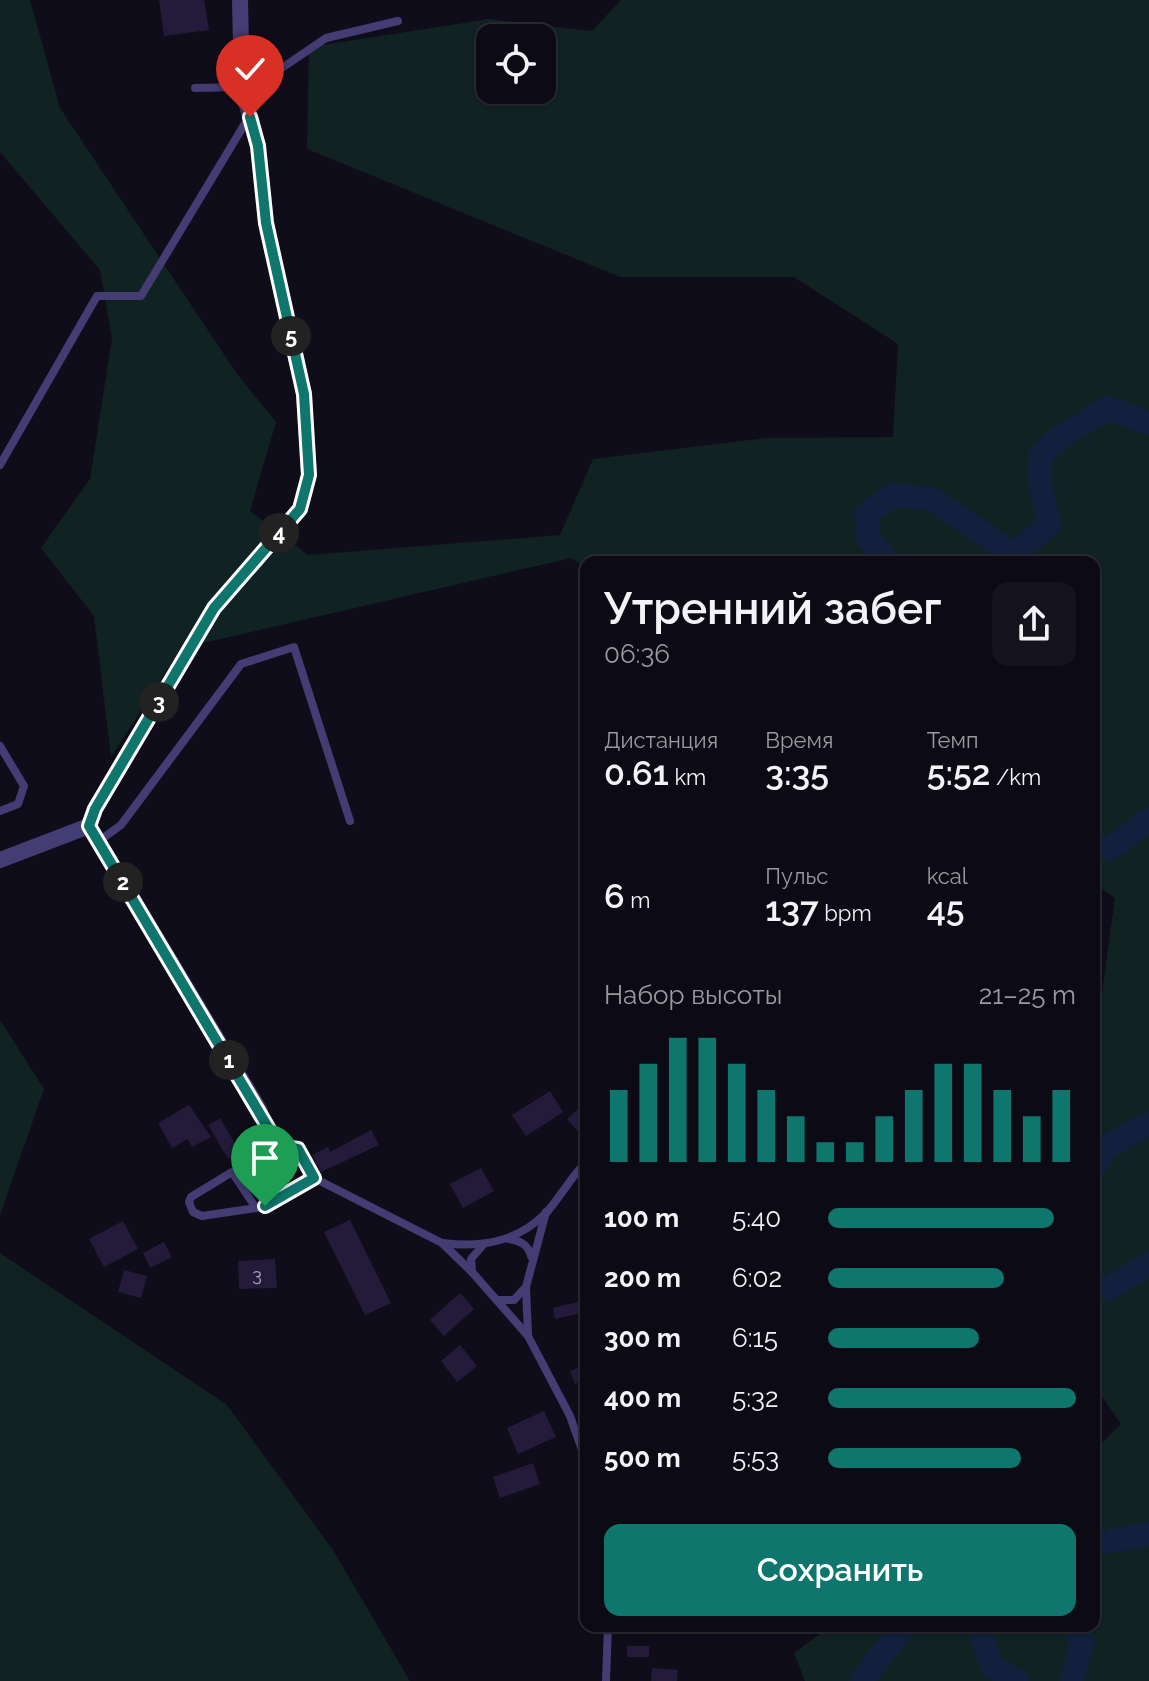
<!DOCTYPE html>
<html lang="ru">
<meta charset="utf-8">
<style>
body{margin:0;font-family:Raleway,sans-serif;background:#15131d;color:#f1f3f6;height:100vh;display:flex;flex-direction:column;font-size:30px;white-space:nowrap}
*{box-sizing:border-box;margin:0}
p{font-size:26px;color:#9a9aa0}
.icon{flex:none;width:44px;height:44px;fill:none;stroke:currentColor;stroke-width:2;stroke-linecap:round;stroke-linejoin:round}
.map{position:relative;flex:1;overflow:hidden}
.sheet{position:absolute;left:580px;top:556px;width:520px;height:1076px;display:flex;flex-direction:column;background:#0c0a14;border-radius:16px;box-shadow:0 2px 6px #0004,0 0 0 2px #2c2b34}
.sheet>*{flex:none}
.tools{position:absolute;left:476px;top:24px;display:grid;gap:16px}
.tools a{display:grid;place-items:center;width:80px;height:80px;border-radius:16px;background:#0c0a14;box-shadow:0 2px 6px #0004,0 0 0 2px #2c2b34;font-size:40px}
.pin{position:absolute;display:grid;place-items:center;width:68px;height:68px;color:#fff;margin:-82px -34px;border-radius:50% 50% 50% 0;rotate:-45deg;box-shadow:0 0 8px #0007}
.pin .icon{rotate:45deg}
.km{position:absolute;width:40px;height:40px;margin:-20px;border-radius:50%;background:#222;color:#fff;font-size:22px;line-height:40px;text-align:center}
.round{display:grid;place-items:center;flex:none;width:84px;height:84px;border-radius:16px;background:#15131d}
.summary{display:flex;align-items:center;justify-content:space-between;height:136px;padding:0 24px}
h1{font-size:44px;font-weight:600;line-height:60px}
.metrics{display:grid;grid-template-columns:repeat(3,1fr);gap:12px;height:136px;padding:8px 24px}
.metrics div{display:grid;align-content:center}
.metrics b{font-size:34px;font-weight:600}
.metrics small{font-size:22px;font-weight:400}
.metrics p{font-size:22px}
.chart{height:224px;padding:16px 24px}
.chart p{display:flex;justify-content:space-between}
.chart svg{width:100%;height:144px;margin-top:8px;stroke:#0f766e;stroke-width:6}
.action{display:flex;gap:16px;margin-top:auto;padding:16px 24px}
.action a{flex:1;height:92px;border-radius:16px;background:#0f766e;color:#fff;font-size:32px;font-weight:600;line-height:92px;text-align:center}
ul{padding:0 24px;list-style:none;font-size:26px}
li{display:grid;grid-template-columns:128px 96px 1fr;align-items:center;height:60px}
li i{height:20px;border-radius:10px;background:#0f766e}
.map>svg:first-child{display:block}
.green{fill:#112223;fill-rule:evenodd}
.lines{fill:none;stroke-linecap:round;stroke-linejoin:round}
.river{stroke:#12203d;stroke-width:24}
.building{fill:#231b39}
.lane{stroke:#443d74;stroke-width:8}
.street{stroke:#443d74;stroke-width:16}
.route-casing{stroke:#fff;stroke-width:16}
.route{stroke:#0f766e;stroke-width:10}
.labels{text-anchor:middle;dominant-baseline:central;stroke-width:7;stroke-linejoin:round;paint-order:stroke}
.number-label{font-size:18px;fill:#a8a0c9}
</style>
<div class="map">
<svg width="1149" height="1681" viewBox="0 0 1149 1681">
<rect width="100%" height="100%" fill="#100d1a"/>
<!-- green -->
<g class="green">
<path d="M0,0H30L60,108L237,374L276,422L250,511L308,555L560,535L593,459L767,438L893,437L898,344L794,277H620L307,149L309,47L489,19L592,31L621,0H1149V1681H805L794,1653L831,1626H1094V1450L1121,1424L1094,1385V1050L1115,898L1094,883V562H586V567L571,558L181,648L111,757L94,616L41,548L90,479L112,338L100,270L0,152ZM490,38H542V90H490Z"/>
<polygon points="0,1020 44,1089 0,1215"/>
<polygon points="0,1253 227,1405 333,1550 410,1681 0,1681"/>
</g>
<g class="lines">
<!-- river -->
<g class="river">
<polyline points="889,562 868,538 866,514 893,495 932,499 1014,554 1049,525 1039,477 1041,455 1059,438 1108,408 1149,423"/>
<polyline points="1094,845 1109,849 1149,820"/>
<polyline points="1094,1168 1105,1148 1149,1123"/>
<polyline points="1094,1284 1108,1289 1149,1264"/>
<polyline points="1094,1547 1097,1543 1149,1534"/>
<polyline points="978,1626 992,1666 1017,1681"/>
<polyline points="861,1681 905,1626"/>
<polyline points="1071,1681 1083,1642 1074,1626"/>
</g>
</g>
<!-- building -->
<g class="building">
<polygon points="159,0 204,0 209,30 164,36"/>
<polygon points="1094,945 1102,946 1096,992 1094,992"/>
<polygon points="550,1091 563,1112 526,1136 512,1115"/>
<polygon points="189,1105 211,1137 192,1147 188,1139 172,1148 158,1123"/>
<polygon points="577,1110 586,1120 586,1141 567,1119"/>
<polygon points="220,1118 240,1152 228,1159 208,1125"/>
<polygon points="371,1130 379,1145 321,1172 312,1155 328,1147 330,1152"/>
<polygon points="290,1153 297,1171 273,1185 266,1173 282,1164 280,1159"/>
<polygon points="481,1168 494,1191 463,1208 450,1184"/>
<polygon points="350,1220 391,1303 365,1315 324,1232"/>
<polygon points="123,1221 138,1249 104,1267 89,1239"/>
<polygon points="164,1242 172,1257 150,1268 143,1253"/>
<polygon points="275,1259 277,1288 239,1289 238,1261"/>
<polygon points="124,1270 147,1276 141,1298 118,1292"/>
<polygon points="460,1293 474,1309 444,1336 430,1320"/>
<polygon points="586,1300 586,1312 555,1319 553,1308"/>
<polygon points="460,1345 477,1366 457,1382 441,1361"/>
<polygon points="585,1365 586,1379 575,1384 570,1371"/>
<polygon points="544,1411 556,1437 518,1454 507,1428"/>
<polygon points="533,1463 540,1484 500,1498 493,1477"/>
<rect x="627" y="1646" width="22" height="11"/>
<polygon points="652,1668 678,1670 677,1681 651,1681"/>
</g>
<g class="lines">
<!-- lane -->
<g class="lane">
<polyline points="195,88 242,87"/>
<polyline points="0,465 97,296 141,296 276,72 326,38 398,21"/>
<polyline points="0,746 24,786 18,804 0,811"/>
<polyline points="99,841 121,825 241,664 294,647 350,821"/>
<polyline points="260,1111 279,1146 298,1149 314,1178 442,1243 472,1272 528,1336 570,1416 586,1461"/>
<polyline points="256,1208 232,1172 191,1197 189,1202 193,1212 202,1216 256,1208 265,1206 314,1178"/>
<path d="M509,1239C520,1241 528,1244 531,1256"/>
<path d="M443,1243C482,1248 518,1242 547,1212C561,1196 571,1177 586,1162"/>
<polyline points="472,1272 471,1259 483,1245"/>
<polyline points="497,1300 514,1300 525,1288"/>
<polyline points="528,1335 526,1287 546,1212"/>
<polyline points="606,1681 608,1626"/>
</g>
<!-- street -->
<g class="street">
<polyline points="240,0 242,87 258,146 266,223 304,394 309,475 300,509 214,608 95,809 89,826 260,1111"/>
<polyline points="0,860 89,826"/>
</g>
</g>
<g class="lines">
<!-- route casing -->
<g class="route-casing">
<polyline id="route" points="250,117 258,146 266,223 304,394 309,475 300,509 214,608 95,809 89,826 279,1146 298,1149 314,1178 265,1206"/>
</g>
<!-- route -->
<use href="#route" class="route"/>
</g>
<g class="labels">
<!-- number labels -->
<g class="number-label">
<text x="257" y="1274">3</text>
</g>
</g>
</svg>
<div class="tools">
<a><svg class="icon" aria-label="locate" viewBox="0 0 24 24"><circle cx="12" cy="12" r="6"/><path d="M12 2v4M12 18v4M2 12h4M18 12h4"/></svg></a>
</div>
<div class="pin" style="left:265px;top:1206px;background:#1e9e55"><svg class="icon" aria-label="arrive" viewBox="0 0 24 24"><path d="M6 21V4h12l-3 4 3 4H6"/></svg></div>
<div class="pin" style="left:250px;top:117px;background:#d93025"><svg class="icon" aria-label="check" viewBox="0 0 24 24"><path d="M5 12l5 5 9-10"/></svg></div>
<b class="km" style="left:229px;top:1060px">1</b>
<b class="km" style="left:123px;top:882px">2</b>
<b class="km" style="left:159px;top:702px">3</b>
<b class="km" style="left:279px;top:533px">4</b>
<b class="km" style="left:291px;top:336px">5</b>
<section class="sheet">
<div class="summary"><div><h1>Утренний забег</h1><p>06:36</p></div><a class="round"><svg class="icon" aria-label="share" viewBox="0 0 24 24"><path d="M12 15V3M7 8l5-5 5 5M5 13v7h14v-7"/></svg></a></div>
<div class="metrics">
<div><p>Дистанция</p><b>0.61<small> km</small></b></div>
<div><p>Время</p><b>3:35</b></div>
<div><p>Темп</p><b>5:52<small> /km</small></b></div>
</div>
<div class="metrics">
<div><b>6<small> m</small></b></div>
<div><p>Пульс</p><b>137<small> bpm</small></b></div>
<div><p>kcal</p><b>45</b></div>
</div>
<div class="chart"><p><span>Набор высоты</span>21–25 m</p>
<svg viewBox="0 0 160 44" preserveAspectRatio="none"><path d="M5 44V22M15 44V14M25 44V6M35 44V6M45 44V14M55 44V22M65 44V30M75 44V38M85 44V38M95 44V30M105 44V22M115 44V14M125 44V14M135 44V22M145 44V30M155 44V22"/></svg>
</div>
<ul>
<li><b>100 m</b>5:40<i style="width:91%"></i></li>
<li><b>200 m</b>6:02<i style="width:71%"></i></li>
<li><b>300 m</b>6:15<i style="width:61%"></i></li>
<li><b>400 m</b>5:32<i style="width:100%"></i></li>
<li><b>500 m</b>5:53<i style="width:78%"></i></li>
</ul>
<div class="action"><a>Сохранить</a></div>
</section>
</div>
